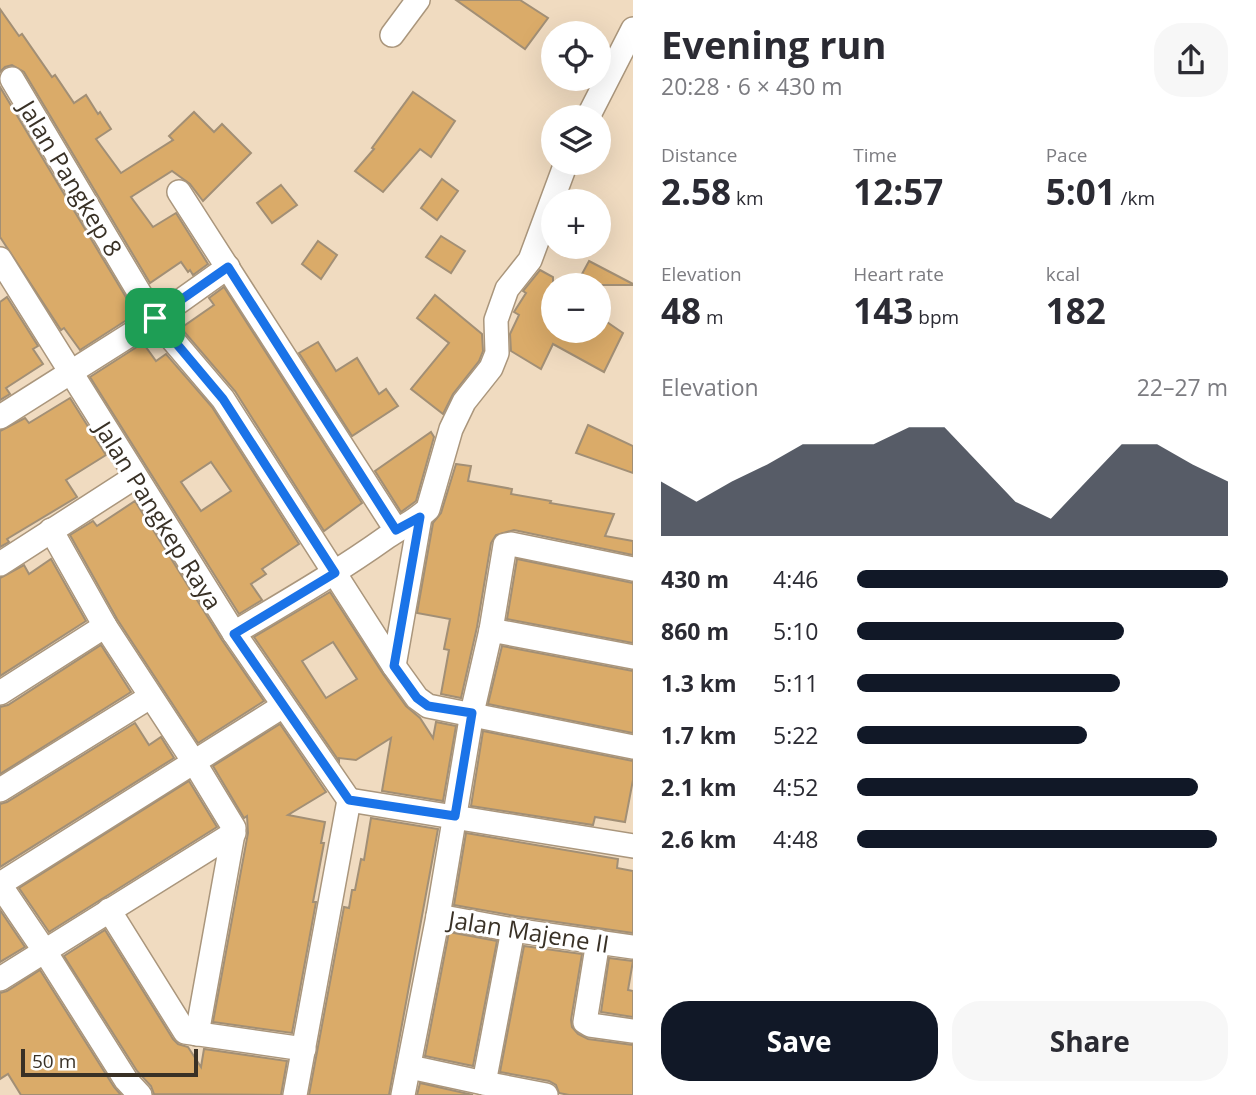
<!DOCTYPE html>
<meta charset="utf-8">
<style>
body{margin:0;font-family:"Open Sans",sans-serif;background:#f7f7f7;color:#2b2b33;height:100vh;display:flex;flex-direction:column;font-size:26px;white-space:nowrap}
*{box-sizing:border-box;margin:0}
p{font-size:23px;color:#7c7c81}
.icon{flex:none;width:38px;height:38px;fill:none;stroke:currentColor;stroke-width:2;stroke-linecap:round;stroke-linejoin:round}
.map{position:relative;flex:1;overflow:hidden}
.drawer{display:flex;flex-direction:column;background:#fff;width:623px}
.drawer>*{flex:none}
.fabs{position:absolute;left:541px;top:21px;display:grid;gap:14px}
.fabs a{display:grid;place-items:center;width:70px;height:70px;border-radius:50%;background:#fff;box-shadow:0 7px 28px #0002;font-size:35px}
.scale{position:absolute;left:21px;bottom:18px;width:177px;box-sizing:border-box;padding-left:7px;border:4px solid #393126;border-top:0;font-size:19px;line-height:24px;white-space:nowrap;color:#393126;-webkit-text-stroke:5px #fff;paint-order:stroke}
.pin{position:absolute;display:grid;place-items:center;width:60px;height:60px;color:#fff;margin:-30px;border-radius:14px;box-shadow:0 4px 10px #0006}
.round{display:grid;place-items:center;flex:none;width:74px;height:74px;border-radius:28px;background:#f7f7f7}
.head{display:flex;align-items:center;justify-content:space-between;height:119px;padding:0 28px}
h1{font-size:38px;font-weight:700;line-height:52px}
.metrics{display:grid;grid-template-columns:repeat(3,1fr);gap:10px;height:119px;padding:7px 28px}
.metrics div{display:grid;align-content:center}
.metrics b{font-size:35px;font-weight:700}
.metrics small{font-size:19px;font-weight:400}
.metrics p{font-size:19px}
.chart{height:196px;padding:14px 28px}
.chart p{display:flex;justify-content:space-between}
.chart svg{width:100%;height:126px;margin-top:7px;fill:#111827;opacity:.7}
.button{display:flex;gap:14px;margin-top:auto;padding:14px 28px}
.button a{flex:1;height:80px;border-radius:28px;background:#111827;color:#fff;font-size:28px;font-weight:700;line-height:80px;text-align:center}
.button a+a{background:#f7f7f7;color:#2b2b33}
ul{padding:0 28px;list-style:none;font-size:23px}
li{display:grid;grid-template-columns:112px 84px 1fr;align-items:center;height:52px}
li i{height:18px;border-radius:9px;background:#111827}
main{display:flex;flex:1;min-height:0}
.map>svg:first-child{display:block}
.building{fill:#daab69;stroke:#a28f75;stroke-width:2;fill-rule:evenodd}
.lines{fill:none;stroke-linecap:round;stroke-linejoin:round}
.street-casing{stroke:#aa967c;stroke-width:26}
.street{stroke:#fff;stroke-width:23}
.route-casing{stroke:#fff;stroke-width:14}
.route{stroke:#1a73e8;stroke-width:9}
.labels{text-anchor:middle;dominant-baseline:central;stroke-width:6;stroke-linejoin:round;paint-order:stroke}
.street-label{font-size:24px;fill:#393126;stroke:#fff}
</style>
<main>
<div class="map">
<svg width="633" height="1095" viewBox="0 0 633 1095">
<rect width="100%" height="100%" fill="#f0dbc0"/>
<!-- building -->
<g class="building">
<polygon points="456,0 520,0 548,18 525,49"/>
<polygon points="0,9 19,36 22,34 52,77 55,75 74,103 86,95 98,114 100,112 111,129 96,139 121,173 173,140 169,136 194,112 214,132 222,124 251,153 203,201 190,184 172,171 131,197 153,227 176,213 208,264 193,275 190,270 188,272 181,262 150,283 24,72 12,65 5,67 0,72"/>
<polygon points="0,87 136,314 80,350 64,328 61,330 0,237"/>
<polygon points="413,92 455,121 431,157 420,149 383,192 355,171 374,149 372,148"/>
<polygon points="442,179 458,191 437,220 421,208"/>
<polygon points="281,185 297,205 272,223 257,203"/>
<polygon points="441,236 465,251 451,273 426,257"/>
<polygon points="318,241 337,255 321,279 302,264"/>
<polygon points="589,261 633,284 633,285 576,285"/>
<polygon points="540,270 553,277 553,331 598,331 598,316 623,333 604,372 553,344 541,369 511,351 510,334 519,315 514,312 526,293 523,291"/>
<polygon points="224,287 362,503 324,531 235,391 181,328 214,305 209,298"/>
<polygon points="435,295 482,334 483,351 479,361 453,394 443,414 411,389 449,343 417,318"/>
<polygon points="7,297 38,346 33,349 43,364 6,388 10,394 0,400 0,302"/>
<polygon points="318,342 336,371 357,358 379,394 386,389 398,406 352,436 299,353"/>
<path d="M143,343L156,361L166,354L212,407L299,544L262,569L266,574L251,584L262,600L239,614L90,377ZM211,462L231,491L201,511L181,482Z"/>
<polygon points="70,398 106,455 66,480 77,497 7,539 9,542 0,547 0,431 25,418 29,423"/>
<polygon points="588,425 633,446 633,473 576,453"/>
<polygon points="431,432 434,437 416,501 401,512 375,471"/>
<polygon points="456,464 471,466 468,481 512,489 511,494 551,501 550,503 614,514 605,536 633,541 633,555 514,530 496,535 491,543 477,627 461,698 441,694 449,650 444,649 450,619 417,613 433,523 441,513"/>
<polygon points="135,501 222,640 264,701 198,743 117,619 70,535 93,521 97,526"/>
<polygon points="51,559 86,621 0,676 0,578 24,565 29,574"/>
<polygon points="517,559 633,583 633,643 507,619"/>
<path d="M330,592L383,674L406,706L420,718L433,738L436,722L456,726L443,801L382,791L391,738L356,760L339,758V761L254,637ZM333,642L357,679L326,698L302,661Z"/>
<polygon points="101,645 131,692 0,774 0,707 8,705"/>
<polygon points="502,646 633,671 633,733 488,704"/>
<polygon points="135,723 149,745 161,737 174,758 0,867 0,804 7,802"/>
<polygon points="280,724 326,792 288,815 325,822 321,843 324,843 313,902 316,902 292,1033 213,1022 248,833 247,816 244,818 213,766"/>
<polygon points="483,731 633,761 633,780 625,822 595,817 593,825 471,806"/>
<polygon points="189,781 217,827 49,932 19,888"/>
<polygon points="371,818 438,829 389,1095 309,1095 344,907 349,908 352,890 355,890 361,859 364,860"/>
<polygon points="466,833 618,859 617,868 633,871 633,933 515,916 454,905"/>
<polygon points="0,910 25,947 0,962"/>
<polygon points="105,930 173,1039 178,1044 188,1047 201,1067 204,1049 287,1061 281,1095 154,1094 151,1086 137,1071 64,956"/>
<polygon points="449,932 497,941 473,1066 425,1056"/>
<polygon points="524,946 582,954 571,1020 572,1027 578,1034 588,1039 633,1045 633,1095 569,1095 559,1093 556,1085 549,1081 500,1072"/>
<polygon points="609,958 633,961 628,990 633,991 633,1017 601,1012"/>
<polygon points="40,970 114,1087 121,1095 21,1095 8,1074 0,1079 0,993 7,991"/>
<polygon points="420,1083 473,1095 417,1095"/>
</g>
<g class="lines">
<!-- street casing -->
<g class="street-casing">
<g id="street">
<polyline points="392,35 418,0"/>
<polyline points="12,79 155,319 223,399 394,666 417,698 428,706 633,747"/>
<polyline points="588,117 633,29"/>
<polyline points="179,192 396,530"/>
<polyline points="0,259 234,633 349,800"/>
<polyline points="0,417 155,319 228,267"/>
<polyline points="51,530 105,626 194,762 234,828 197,1034"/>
<polyline points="0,564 135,477"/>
<polyline points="491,630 505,545 511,544 633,569"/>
<path d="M234,633C286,602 338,572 387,537C401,527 416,521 428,509L451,429L464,402L491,368L497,353L496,320L507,289L530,260L566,163"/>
<polyline points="394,666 420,517"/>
<polyline points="0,693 105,626"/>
<polyline points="0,790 150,697"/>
<polyline points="349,800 633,846"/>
<polyline points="0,884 283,706"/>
<polyline points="0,885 44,950 126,1080 140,1095"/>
<polyline points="109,910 185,1032 304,1049"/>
<polyline points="438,916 472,713 491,630 633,657"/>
<polyline points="598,941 585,1022 590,1025 633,1031"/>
<polyline points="0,979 234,833"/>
<polyline points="410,1067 484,1083 513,930"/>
<polyline points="484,1083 546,1095"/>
<polyline points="295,1095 349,800"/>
<polyline points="403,1095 438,916 513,930 633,947"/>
</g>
</g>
<!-- street -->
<use href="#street" class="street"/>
</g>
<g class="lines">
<!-- route casing -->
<g class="route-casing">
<polygon id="route" points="228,267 396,530 420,517 394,666 417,698 428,706 472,713 455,816 349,800 234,634 335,573 223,399 155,318"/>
</g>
<!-- route -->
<use href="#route" class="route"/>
</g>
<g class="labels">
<!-- street labels -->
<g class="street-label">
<text transform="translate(71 178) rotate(59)">Jalan Pangkep 8</text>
<text transform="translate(159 515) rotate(58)">Jalan Pangkep Raya</text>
<text transform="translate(529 931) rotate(9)">Jalan Majene II</text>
</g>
</g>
</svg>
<div class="fabs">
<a><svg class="icon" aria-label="locate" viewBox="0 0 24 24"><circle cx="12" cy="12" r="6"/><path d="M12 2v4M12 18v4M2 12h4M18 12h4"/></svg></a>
<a><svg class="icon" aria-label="layers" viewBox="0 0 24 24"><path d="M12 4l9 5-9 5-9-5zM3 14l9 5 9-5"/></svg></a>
<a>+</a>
<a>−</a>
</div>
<div class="scale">50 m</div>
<div class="pin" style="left:155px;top:318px;background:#1e9e55"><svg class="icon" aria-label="arrive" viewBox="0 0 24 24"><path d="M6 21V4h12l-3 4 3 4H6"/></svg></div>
</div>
<section class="drawer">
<div class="head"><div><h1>Evening run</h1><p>20:28 · 6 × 430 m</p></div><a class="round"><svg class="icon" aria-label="share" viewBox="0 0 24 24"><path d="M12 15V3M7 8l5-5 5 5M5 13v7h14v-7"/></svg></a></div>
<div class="metrics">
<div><p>Distance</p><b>2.58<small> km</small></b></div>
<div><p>Time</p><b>12:57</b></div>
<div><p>Pace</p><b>5:01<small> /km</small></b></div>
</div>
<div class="metrics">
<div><p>Elevation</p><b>48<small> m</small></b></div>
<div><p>Heart rate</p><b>143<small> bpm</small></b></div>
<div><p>kcal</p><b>182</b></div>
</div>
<div class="chart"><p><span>Elevation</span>22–27 m</p>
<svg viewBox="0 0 160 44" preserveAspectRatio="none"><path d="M0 44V25L10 32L20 25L30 19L40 12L50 12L60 12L70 6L80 6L90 19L100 32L110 38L120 25L130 12L140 12L150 19L160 25V44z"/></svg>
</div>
<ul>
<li><b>430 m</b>4:46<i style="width:100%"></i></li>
<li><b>860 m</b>5:10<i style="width:72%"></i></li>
<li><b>1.3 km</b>5:11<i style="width:71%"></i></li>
<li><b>1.7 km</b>5:22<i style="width:62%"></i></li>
<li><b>2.1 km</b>4:52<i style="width:92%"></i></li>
<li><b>2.6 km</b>4:48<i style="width:97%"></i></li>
</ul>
<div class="button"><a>Save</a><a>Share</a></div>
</section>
</main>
